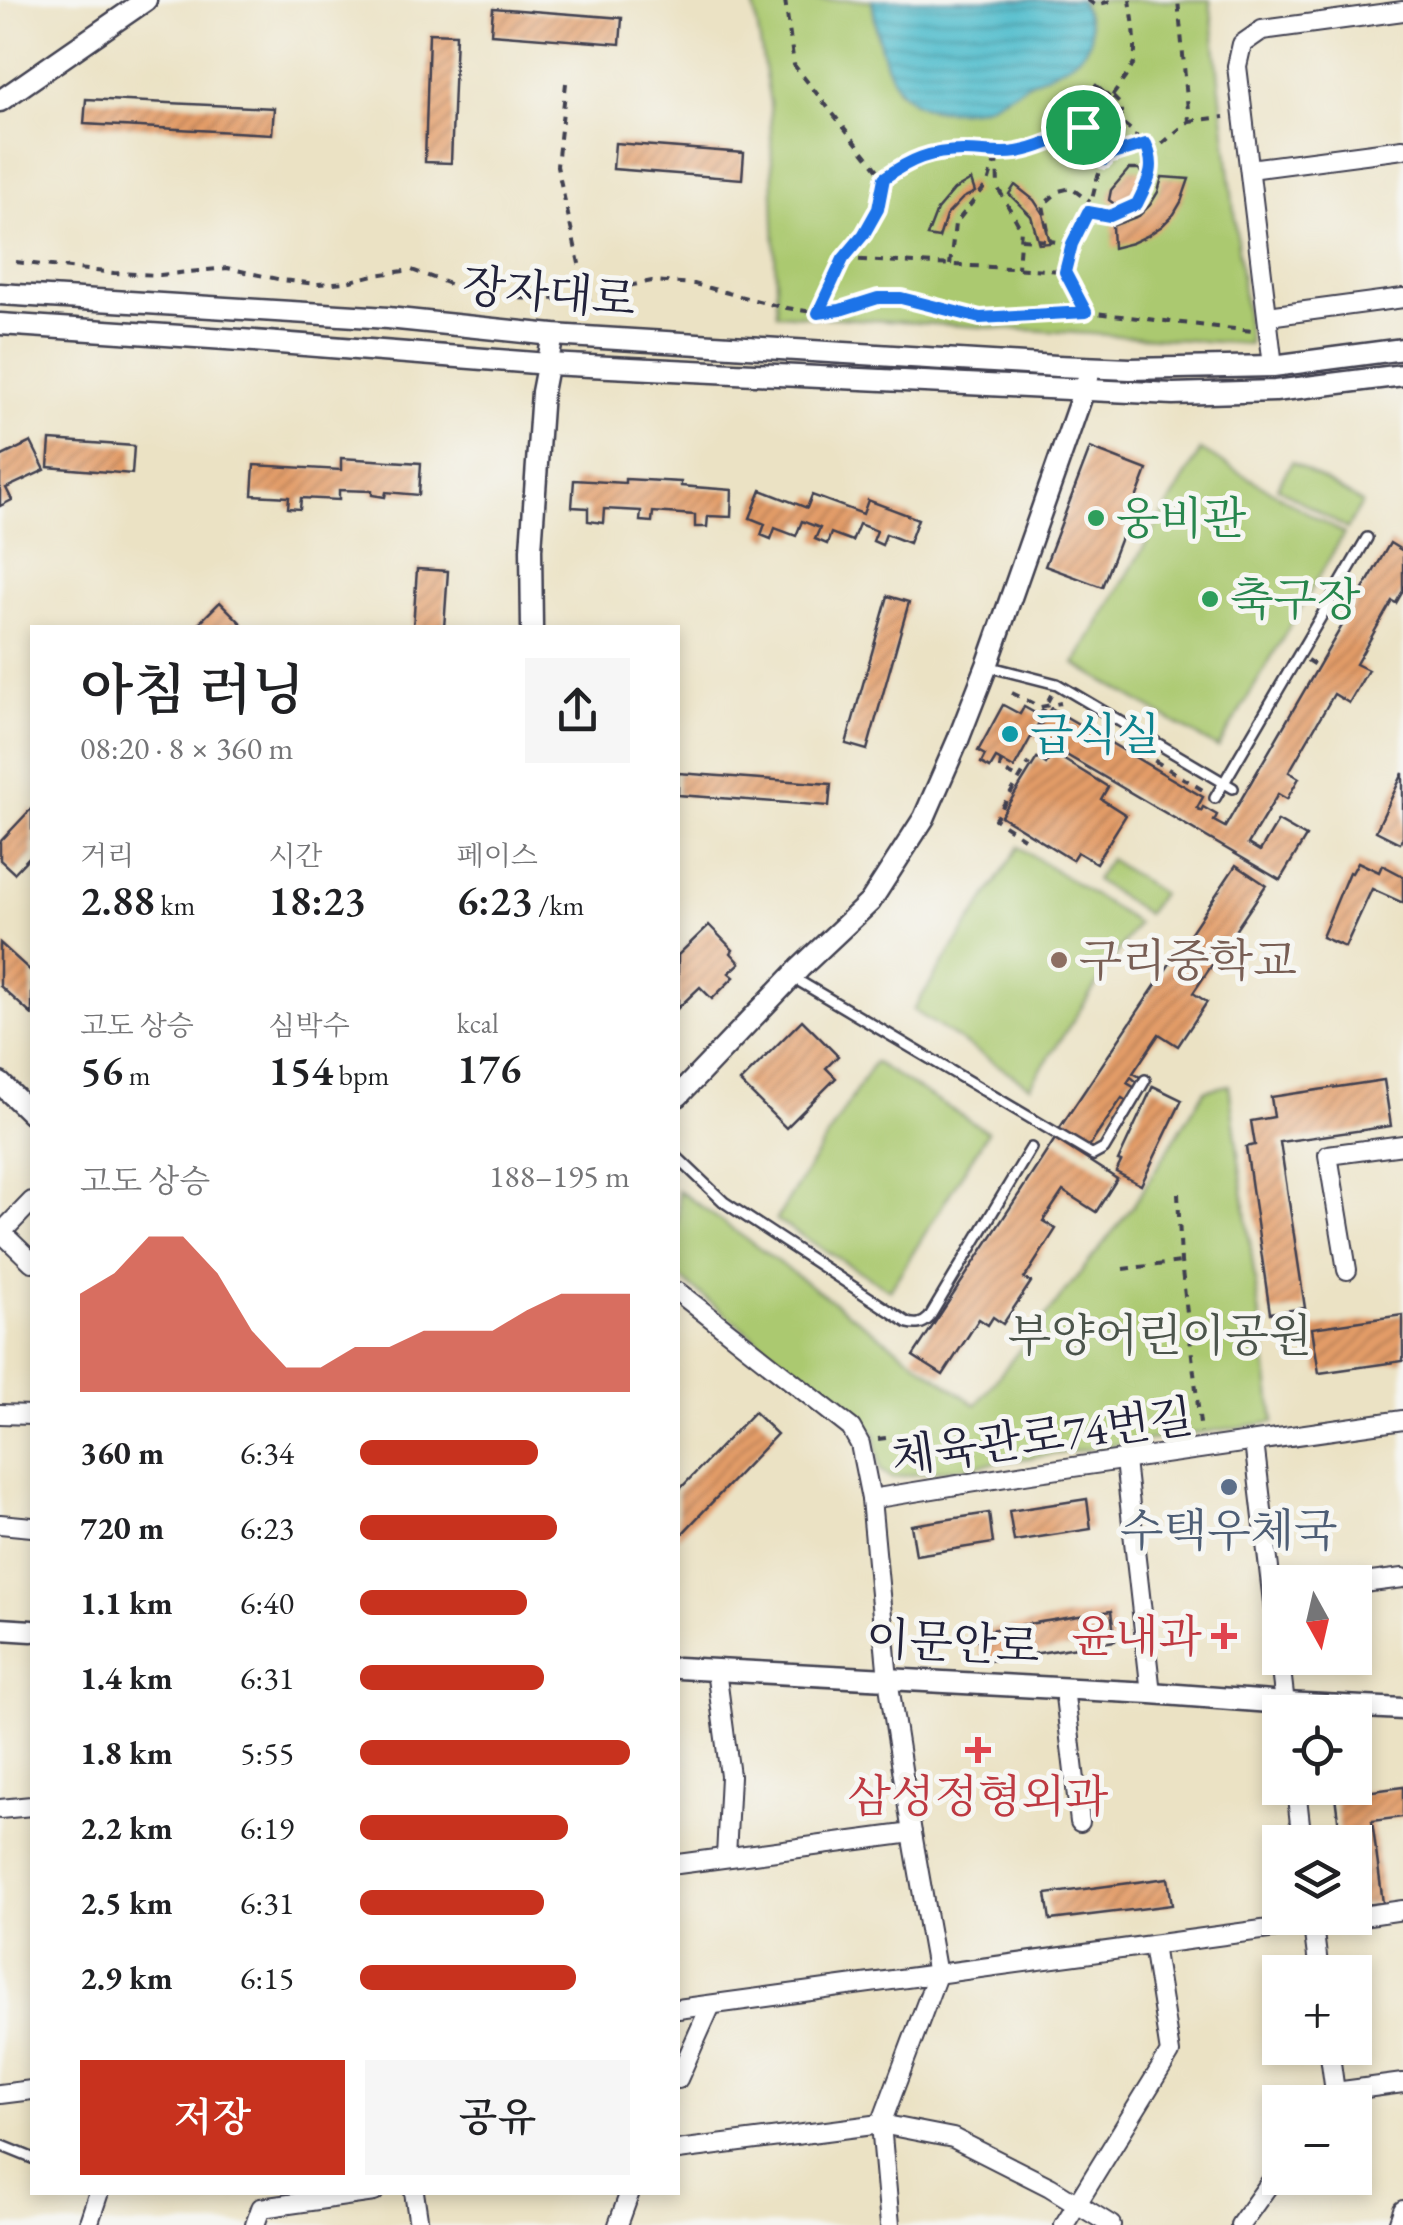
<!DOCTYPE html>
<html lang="ko">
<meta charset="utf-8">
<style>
body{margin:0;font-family:"EB Garamond","Noto Serif KR",serif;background:#f6f6f6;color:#202124;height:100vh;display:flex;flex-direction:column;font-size:38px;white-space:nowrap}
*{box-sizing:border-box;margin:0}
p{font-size:32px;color:#757577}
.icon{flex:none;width:55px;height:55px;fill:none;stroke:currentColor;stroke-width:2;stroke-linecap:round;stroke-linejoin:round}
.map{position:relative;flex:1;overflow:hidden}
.panel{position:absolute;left:30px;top:625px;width:650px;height:1570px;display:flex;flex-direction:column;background:#fff;border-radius:0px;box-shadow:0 5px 15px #0003}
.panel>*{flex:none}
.needle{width:65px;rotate:172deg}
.tools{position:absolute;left:1262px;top:1565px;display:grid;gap:20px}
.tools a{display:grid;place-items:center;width:110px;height:110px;border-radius:0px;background:#fff;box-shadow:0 5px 15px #0003;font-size:50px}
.pin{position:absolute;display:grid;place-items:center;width:85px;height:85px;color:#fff;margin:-42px;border:5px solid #fff;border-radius:50%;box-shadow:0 2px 10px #0007}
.round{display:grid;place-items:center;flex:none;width:105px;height:105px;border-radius:0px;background:#f6f6f6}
.summary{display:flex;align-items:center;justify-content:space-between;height:170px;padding:0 50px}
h1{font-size:55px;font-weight:600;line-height:75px}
.metrics{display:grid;grid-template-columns:repeat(3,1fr);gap:15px;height:170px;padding:10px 50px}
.metrics div{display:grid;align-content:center}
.metrics b{font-size:42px;font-weight:600}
.metrics small{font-size:28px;font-weight:400}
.metrics p{font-size:28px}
.chart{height:280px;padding:20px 50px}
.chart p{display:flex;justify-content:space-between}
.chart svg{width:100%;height:180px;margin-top:10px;fill:#c8321e;opacity:.7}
.button{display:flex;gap:20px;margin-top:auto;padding:20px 50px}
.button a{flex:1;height:115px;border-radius:0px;background:#c8321e;color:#fff;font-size:40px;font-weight:600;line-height:115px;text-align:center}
.button a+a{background:#f6f6f6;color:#202124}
ul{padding:0 50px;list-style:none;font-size:32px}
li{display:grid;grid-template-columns:160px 120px 1fr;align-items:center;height:75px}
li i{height:25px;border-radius:12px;background:#c8321e}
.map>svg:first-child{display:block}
.green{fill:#abc970;stroke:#667656;stroke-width:2.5}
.water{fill:url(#water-rules);stroke:#3a7084;stroke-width:2.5}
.building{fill:url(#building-hatch)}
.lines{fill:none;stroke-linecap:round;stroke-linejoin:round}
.service-casing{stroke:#403f50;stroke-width:14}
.minor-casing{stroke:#403f50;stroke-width:22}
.tertiary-casing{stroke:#403f50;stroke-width:25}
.path{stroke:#403f50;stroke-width:4;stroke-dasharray:8 8;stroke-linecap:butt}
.service{stroke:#fff;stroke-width:9}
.minor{stroke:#fff;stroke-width:18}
.tertiary{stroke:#fff;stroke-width:20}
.route-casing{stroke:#fff;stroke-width:20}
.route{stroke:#1a73e8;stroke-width:12}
.leisure-dot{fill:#2e9e5b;stroke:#f6f6f2;stroke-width:4}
.culture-dot{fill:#0f9aa8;stroke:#f6f6f2;stroke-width:4}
.education-dot{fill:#8d6e63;stroke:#f6f6f2;stroke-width:4}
.service-dot{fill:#5c6f8a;stroke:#f6f6f2;stroke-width:4}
.health-dot{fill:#e0444e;stroke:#f6f6f2;stroke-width:4}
.labels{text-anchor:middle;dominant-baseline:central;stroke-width:10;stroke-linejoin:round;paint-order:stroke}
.street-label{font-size:45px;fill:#22223b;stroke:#f6f6f2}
.leisure-label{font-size:45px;fill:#27864d;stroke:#f6f6f2;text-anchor:start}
.culture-label{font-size:45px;fill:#0d838f;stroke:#f6f6f2;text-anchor:start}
.education-label{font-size:45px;fill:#785e54;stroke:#f6f6f2;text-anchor:start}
.park-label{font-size:45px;fill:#4b544b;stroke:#f6f6f2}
.service-label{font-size:45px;fill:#4e5e75;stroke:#f6f6f2}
.health-label{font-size:45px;fill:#be3a42;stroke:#f6f6f2;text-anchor:end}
</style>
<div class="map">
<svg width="1403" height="2225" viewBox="0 0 1403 2225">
<defs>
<pattern id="water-rules" width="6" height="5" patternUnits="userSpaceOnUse" patternTransform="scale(2.5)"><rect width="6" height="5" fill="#52becd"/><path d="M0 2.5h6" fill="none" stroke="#449aa8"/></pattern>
<pattern id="building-hatch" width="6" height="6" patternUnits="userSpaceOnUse" patternTransform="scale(2.5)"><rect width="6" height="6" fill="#e39c68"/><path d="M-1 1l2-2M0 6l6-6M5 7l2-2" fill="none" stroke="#b87f57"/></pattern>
</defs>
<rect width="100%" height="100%" fill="#f6f6f2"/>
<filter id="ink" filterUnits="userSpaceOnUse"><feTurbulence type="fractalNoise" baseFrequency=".01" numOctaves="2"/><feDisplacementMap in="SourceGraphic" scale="20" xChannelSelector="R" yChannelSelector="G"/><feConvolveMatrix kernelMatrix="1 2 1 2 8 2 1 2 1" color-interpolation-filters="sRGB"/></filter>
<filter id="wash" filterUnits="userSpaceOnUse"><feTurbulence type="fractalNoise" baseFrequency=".0048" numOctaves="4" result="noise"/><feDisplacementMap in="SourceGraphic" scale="40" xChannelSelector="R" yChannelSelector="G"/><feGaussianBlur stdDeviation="2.25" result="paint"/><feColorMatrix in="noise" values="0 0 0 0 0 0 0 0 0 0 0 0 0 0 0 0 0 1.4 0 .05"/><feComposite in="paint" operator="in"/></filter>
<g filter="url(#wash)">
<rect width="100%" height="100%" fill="#ebe2c4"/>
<!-- green -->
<g class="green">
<polygon points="753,0 872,0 878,38 898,91 931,110 962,110 982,107 1066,64 1087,16 1080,0 1210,0 1249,344 777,314 770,103"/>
<polygon points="1201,450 1344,534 1218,748 1075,664"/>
<polygon points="1292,462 1362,503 1347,529 1277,487"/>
<polygon points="1019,847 1137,923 1030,1086 913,1010"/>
<polygon points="1109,859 1161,893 1147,914 1095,880"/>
<polygon points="874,1062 988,1132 890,1290 776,1220"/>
<polygon points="1229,1085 1274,1422 891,1478 880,1470 875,1434 678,1276 678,1190 976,1405 1133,1206 1205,1090"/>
</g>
<!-- water -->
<path class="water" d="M872,0H1080C1085,13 1095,30 1088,44C1079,63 1048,73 1031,82C1015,90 999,101 983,107C971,111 957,110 944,110C886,109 880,46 872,0Z"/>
<g id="blocks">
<!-- building -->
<g class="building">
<polygon points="493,8 622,18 620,44 491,34"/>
<polygon points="429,33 456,34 451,163 425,162"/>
<polygon points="1096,85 1109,96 1084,122 1071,110"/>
<polygon points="86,99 274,108 272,134 84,124"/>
<polygon points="615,143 744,153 742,179 613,169"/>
<polygon points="1129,169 1139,169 1146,182 1137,198 1121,209 1109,200 1111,190"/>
<polygon points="1162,177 1189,179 1181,202 1174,214 1162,226 1147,236 1132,243 1113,248 1112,226 1139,216 1150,205 1158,192"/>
<polygon points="971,180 975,192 963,198 946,216 939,238 927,236 937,210 954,190"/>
<polygon points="1015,185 1034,200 1043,214 1050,243 1039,244 1031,216 1009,194"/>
<polygon points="50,440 134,446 132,474 48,467"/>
<polygon points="31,442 45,470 6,488 12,500 0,506 0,457"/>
<polygon points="1090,448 1147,470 1102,587 1045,566"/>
<polygon points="341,458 421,463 419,495 386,492 385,497 372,495 372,491 339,490 339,500 301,498 300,509 288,508 289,497 252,495 254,465 341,470"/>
<polygon points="625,479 681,482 681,486 732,490 731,517 708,516 707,527 695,527 695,515 653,512 652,522 640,521 641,511 604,509 603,523 588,521 588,508 572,507 574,480 625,483"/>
<polygon points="761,490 807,508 812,495 863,514 868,500 918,519 909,543 886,534 882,545 873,541 877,531 859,524 852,541 831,533 827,544 815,539 820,528 802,521 796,536 775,528 771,539 761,535 765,524 750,518"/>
<polygon points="1390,543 1403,551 1403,591 1396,603 1392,601 1356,664 1368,670 1349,703 1334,694 1289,772 1299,778 1287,799 1278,794 1248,844 1260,851 1278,821 1306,837 1280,880 1034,736 1051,708 1203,797 1197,808 1201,811 1203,807 1217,815 1214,821 1225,827"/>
<polygon points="417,569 448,571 444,628 413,628"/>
<polygon points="888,596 909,602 867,750 846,744"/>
<polygon points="220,602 242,624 239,628 194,628"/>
<polygon points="1003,705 1020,714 1024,707 1042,717 1014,768 996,758 990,768 981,763 985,755 978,751"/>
<polygon points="1053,753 1108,787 1101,799 1126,815 1096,863 1077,852 1072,860 1001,816 1037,758 1046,764"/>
<polygon points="678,773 831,784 829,806 678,795"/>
<polygon points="1403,773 1403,837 1400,843 1376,831"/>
<polygon points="32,808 32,854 14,873 0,860 0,842"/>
<polygon points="1358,862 1379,872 1382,865 1403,876 1403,903 1372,889 1345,947 1322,937 1349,872 1352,873"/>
<polygon points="1236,865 1266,885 1193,993 1207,1002 1178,1046 1159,1034 1133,1073 1140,1077 1137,1082 1131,1077 1127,1083 1137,1089 1128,1102 1122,1098 1088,1148 1059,1129"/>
<polygon points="709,925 733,950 731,953 740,963 729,973 734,977 712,999 700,987 678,1008 678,955"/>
<polygon points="0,943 32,972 32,1015 0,986"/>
<polygon points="802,1020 838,1056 826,1068 836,1078 786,1128 740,1082"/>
<polygon points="1384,1080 1391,1126 1280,1142 1305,1308 1270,1313 1246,1147 1255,1145 1251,1121 1274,1117 1271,1097"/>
<polygon points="1153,1086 1182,1100 1141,1185 1116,1172 1121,1162 1118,1161"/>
<polygon points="1055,1139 1117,1179 1096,1212 1063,1191 1043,1221 1056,1229 1024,1279 1031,1282 1003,1324 993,1317 988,1325 979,1319 943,1375 913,1356"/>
<polygon points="1403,1315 1403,1361 1319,1373 1312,1328"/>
<polygon points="754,1412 777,1434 678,1538 678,1491"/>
<polygon points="1087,1499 1091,1529 1014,1541 1009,1511"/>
<polygon points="989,1513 993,1543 916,1555 911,1525"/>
<polygon points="1111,1611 1115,1641 982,1662 977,1632"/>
<polygon points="1403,1787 1403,1817 1372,1821 1383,1903 1355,1906 1355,1842 1341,1842 1335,1796"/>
<polygon points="1168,1878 1172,1905 1050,1920 1046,1894"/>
</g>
</g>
</g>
<g filter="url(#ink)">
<use href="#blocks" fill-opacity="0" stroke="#403f50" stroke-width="2.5"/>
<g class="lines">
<!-- service casing -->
<g class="service-casing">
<g id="service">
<polyline points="987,666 1057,684 1233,788"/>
<polyline points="1215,798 1367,538"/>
<polyline points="792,977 1093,1155 1104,1149 1145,1080"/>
<path d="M678,1158L724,1202L908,1323C916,1325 922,1325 929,1318L1031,1148"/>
<polyline points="0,2145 32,2158"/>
</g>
</g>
<!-- minor casing -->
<g class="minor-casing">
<g id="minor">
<polyline points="1250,169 1403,149"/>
<polyline points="1268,316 1403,298"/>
<polyline points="1273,366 1237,66 1242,44 1262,30 1403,11"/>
<polyline points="2,1233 32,1262"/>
<polyline points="0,1234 32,1201"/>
<polyline points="1347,1270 1328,1155 1403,1145"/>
<polyline points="678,1292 851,1428 860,1444 871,1499"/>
<polyline points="0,1414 32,1415"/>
<polyline points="1254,1442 1286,1712"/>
<polyline points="1125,1461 1151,1693"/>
<polyline points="0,1524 32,1527"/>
<polyline points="1355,1584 1403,1578"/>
<polyline points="716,1670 730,1776 726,1857"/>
<polyline points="1064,1688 1080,1822"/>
<polyline points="1296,1788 1302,1842"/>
<polyline points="0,1809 32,1806"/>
<polyline points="678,1864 912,1833"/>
<polyline points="1355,1917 1403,1910"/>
<polyline points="1312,1918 1319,1972"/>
<polyline points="678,2009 1350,1918"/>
<polyline points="678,2079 711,2005"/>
<polyline points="1335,2092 1403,2083"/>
<polyline points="0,2094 32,2090"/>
<polyline points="1328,2102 1335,2092 1329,2048"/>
<polyline points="678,2150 881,2124 953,2138 1050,2187 1111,2225"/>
<polyline points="414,2192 419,2225"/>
<polyline points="88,2225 99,2192"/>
<polyline points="255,2225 261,2208 374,2192"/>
<polyline points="618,2225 630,2192"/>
<polyline points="890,2225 881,2124 937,1975 912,1833 888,1679 871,1499 1031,1473 1403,1420"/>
<polyline points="1064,2225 1170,2053 1153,1945"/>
<polyline points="1240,2225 1280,2169"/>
<polyline points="1398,2225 1403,2210"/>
</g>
</g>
<!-- tertiary casing -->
<g class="tertiary-casing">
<g id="tertiary">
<polyline points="0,101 146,0"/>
<polyline points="0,294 388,318 553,335 1057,366 1130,369 1273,366 1403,349"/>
<polyline points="0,324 241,340 548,364 1173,394 1275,391 1403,375"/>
<polyline points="532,628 531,549 542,392 553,335"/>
<polyline points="0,1083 32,1114"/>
<polyline points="678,1096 800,968 870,902 924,818 958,740 988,663 1088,378"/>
<polyline points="0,1629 32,1631"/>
<polyline points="678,1668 1151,1693 1285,1703 1403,1709"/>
</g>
</g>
<!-- path -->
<g class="path">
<path d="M785,0L794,65L885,179C910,159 930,151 963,151C981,151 998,155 1017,152C1062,145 1098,120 1122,82C1126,76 1132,69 1134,62C1137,43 1133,19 1130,0"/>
<polyline points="1088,0 1095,5 1115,0"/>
<polyline points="566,83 557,166 587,299"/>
<polyline points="1113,97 1121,105 1121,122 1136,134 1137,146"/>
<polyline points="1189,121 1224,117"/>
<polyline points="1087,123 1094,151 1103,158"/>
<polyline points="1150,154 1189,121 1178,0"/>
<polyline points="1021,239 1050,241"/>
<polyline points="1071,244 1050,241 1043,205 1059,191 1071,188 1090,202"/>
<polyline points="843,259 1065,271 1086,312"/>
<polyline points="16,262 114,273 160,275 227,268 282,280 317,284 347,282 374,275 412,270 487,298 587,299 619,288 652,281 694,284 781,307 819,313 840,309 878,298 901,297 980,319 1086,312 1252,331"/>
<polyline points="950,265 955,224 988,183 997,154 998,188 1021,229 1018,268"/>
<path d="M1065,271L1073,244L1089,212L1097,179L1106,156L1146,144C1157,169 1148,181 1137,204L1110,215L1089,212"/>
<polyline points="819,312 843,259 865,233 878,209 885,179"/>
<polyline points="1307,660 1318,667"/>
<polyline points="1012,693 1040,707 1061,703"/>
<polyline points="1040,716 1052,693"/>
<polyline points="1086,719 1206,792"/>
<polyline points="1001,761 1000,769 1019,779"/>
<polyline points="1024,838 995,819 1029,763"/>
<polyline points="1178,1193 1181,1262 1201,1432"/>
<polyline points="1123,1269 1181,1262"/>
<polyline points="878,1439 918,1434"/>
</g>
<!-- service -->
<use href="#service" class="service"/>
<!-- minor -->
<use href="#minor" class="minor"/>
<!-- tertiary -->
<use href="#tertiary" class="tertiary"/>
</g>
</g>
<g class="lines" filter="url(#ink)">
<!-- route casing -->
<g class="route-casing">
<path id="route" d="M1087,123L1094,150L1104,160L1106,156L1146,144C1157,169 1148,181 1137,204L1110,216L1088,212L1072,244L1065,272L1086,312L980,318L901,298H878L840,310L818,313L843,259L864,234L878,209L884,178C911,159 930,151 963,151C982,151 999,155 1017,152C1040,148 1062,137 1083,127Z"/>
</g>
<!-- route -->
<use href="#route" class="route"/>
</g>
<!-- markers -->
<g class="leisure-dot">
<circle cx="1096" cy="518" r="10"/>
<circle cx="1210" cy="599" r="10"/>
</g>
<circle class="culture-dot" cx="1010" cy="734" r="10"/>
<circle class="education-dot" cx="1059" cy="960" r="10"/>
<circle class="service-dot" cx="1229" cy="1487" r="10"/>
<g class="health-dot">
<path d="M1219 1621h10v10h10v10h-10v10h-10v-10h-10v-10h10z"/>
<path d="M973 1735h10v10h10v10h-10v10h-10v-10h-10v-10h10z"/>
</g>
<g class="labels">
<!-- street labels -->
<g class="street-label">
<text transform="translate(549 292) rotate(5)">장자대로</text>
<text transform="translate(1042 1436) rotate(-8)">체육관로74번길</text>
<text transform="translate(953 1642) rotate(3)">이문안로</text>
</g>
<!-- leisure labels -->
<g class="leisure-label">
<text x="1116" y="518">웅비관</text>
<text x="1230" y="599">축구장</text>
</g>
<!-- culture labels -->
<g class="culture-label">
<text x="1030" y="734">급식실</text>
</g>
<!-- education labels -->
<g class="education-label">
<text x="1079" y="960">구리중학교</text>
</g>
<!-- park labels -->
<g class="park-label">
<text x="1160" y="1335">부양어린이공원</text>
</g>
<!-- service labels -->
<g class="service-label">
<text x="1229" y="1530">수택우체국</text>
</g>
<!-- health labels -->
<g class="health-label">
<text x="1202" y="1636">윤내과</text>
<text x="978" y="1796" text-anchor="middle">삼성정형외과</text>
</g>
</g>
</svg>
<div class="tools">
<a><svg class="needle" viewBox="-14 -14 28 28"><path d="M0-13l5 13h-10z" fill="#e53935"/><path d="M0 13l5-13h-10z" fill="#757577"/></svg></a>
<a><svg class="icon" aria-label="locate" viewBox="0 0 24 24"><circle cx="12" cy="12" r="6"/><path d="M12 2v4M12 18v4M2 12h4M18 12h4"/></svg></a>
<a><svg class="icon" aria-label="layers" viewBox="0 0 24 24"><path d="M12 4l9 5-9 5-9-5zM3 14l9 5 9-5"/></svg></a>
<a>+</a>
<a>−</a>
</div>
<div class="pin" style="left:1083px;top:127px;background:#1e9e55"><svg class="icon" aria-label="arrive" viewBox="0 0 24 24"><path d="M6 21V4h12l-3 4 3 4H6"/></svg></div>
<section class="panel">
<div class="summary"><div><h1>아침 러닝</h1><p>08:20 · 8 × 360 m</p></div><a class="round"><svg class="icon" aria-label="share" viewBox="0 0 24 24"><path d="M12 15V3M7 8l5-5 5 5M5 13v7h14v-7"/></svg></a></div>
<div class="metrics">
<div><p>거리</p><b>2.88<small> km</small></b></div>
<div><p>시간</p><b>18:23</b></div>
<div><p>페이스</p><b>6:23<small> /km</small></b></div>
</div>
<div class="metrics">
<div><p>고도 상승</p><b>56<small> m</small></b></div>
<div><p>심박수</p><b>154<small> bpm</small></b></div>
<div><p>kcal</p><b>176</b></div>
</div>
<div class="chart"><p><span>고도 상승</span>188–195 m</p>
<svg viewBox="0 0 160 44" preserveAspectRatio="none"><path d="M0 44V20L10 15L20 6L30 6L40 15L50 29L60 38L70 38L80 33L90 33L100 29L110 29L120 29L130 24L140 20L150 20L160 20V44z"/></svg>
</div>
<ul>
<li><b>360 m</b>6:34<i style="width:66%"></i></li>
<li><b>720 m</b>6:23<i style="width:73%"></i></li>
<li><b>1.1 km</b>6:40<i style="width:62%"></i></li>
<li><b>1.4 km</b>6:31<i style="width:68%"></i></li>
<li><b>1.8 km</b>5:55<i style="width:100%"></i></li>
<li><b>2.2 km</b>6:19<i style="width:77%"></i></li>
<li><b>2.5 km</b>6:31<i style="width:68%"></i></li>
<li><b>2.9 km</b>6:15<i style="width:80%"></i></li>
</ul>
<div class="button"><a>저장</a><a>공유</a></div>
</section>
</div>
